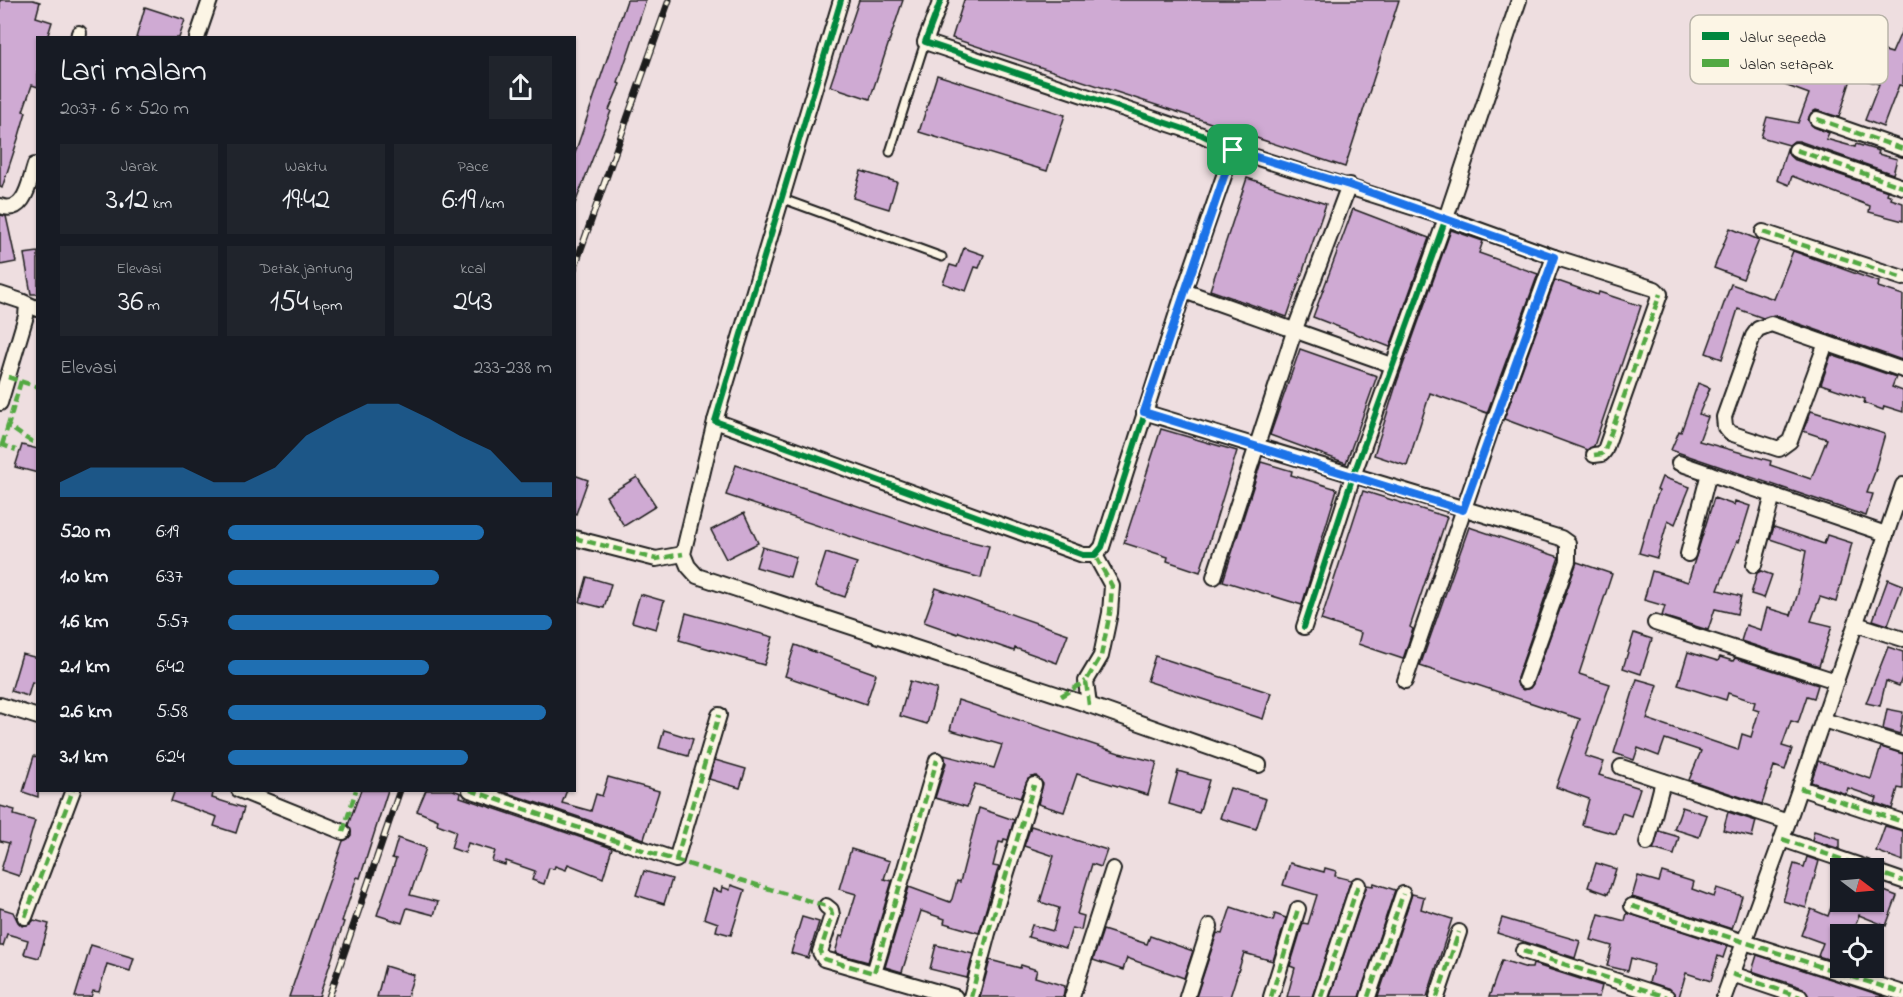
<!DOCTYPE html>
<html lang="id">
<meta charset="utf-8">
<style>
body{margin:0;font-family:"Indie Flower",sans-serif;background:#20242c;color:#f1f3f6;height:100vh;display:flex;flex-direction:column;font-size:22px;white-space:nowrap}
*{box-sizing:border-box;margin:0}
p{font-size:20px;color:#9ea1a6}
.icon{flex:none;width:33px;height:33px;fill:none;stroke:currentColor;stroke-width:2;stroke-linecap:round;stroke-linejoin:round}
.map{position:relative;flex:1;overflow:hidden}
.side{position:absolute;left:36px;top:36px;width:540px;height:756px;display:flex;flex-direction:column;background:#171b24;border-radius:0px;box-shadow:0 2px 4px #0004}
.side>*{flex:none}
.needle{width:39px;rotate:106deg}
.fabs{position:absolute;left:1830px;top:858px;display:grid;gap:12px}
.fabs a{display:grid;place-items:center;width:54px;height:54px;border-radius:0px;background:#171b24;box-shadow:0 2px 4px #0004;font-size:30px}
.pin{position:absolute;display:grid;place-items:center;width:51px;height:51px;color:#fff;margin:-26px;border-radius:12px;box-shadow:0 3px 9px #0006}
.round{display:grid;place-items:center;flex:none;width:63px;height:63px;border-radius:0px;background:#20242c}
.summary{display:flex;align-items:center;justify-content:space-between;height:102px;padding:0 24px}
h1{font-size:33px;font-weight:600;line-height:45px}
.stats{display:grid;grid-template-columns:repeat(3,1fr);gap:9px;height:102px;padding:6px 24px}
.stats div{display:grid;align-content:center;border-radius:0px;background:#20242c;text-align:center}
.stats b{font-size:30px;font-weight:600}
.stats small{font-size:16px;font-weight:400}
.stats p{font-size:16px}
.chart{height:168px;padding:12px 24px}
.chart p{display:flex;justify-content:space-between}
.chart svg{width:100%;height:108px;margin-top:6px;fill:#1f6fb2;opacity:.7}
ul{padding:0 24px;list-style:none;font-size:20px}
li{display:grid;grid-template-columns:96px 72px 1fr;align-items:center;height:45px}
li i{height:15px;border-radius:8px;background:#1f6fb2}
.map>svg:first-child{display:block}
.building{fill:#cfaad3;stroke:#1c1c1c;stroke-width:1.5}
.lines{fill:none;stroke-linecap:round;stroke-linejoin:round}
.lane-casing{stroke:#1c1c1c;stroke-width:11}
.street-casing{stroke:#1c1c1c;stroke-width:18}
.lane{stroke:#fcf5e5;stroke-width:7}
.street{stroke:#fcf5e5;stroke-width:14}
.rail-casing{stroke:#1c1c1c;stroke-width:7}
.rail{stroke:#fcf5e5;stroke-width:4.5;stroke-dasharray:14;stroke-linecap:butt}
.quiet{stroke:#52a943;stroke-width:4.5;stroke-dasharray:9 4.5;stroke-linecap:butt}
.cycleway-casing{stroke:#fcf5e5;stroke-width:10}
.cycleway{stroke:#00873e;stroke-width:6}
.route-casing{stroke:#fff;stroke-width:12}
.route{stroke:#1a73e8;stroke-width:8}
.key{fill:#fcf5e5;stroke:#b9b4a9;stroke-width:1.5}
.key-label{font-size:16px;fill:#1c1c1c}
</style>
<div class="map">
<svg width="1903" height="997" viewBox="0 0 1903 997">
<rect width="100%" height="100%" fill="#eedee0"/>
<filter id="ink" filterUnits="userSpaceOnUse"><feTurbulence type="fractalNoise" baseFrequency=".0167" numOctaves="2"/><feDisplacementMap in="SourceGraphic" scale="12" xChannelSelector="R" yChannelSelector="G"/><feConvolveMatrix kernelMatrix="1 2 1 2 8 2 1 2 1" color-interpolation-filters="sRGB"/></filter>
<g filter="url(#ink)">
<!-- building -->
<g class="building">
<polygon points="0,0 33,0 40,2 36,17 52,22 47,38 38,38 38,87 32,85 23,111 26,112 19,136 2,188 0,187"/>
<polygon points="627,0 646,0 618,83 620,84 609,110 611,111 574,206 574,156"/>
<polygon points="859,0 903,0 870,99 830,86"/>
<polygon points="964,0 1399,0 1345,167 952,38"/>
<polygon points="145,7 185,20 179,38 136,38"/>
<polygon points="1799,26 1826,34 1820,54 1873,66 1878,49 1892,53 1903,28 1903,86 1899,85 1883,127 1865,120 1879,84 1852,76 1839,117 1816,110 1811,113 1808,120 1814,127 1829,133 1826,139 1855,147 1856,144 1879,151 1878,154 1897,159 1893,174 1799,141 1794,141 1789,145 1761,137 1767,117 1798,123 1809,94 1774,81 1785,54 1790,56"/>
<polygon points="937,75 1065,115 1047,171 919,132"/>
<polygon points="1787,149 1789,155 1793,159 1888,191 1887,194 1892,196 1891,199 1903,203 1903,221 1869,212 1870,206 1792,176 1789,185 1777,180"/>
<polygon points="861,171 897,182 889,209 853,198"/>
<polygon points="1247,178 1326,204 1287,317 1210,290"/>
<polygon points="1353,209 1429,238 1390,347 1313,317"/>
<polygon points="0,215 6,216 16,262 0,265"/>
<polygon points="1730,228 1759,240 1743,279 1714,268"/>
<polygon points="1451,230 1483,241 1479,253 1538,274 1487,413 1430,393 1407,466 1374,455 1397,382"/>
<polygon points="964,248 984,255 979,268 975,267 966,291 943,283 950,265 957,267"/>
<polygon points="1793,251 1879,282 1878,287 1903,295 1902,360 1774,315 1763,318 1738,309 1722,359 1706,353 1731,284 1774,299"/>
<polygon points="38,252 38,294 31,294 24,254"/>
<polygon points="1555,280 1598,295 1599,292 1641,306 1594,446 1587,450 1504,419"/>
<polygon points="1300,349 1377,376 1346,463 1270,435"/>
<polygon points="1831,355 1896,377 1892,387 1903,391 1903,412 1884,406 1883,410 1864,403 1865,399 1821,384"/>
<polygon points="1698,383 1710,388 1699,414 1708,417 1699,441 1771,461 1770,465 1811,479 1827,439 1803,431 1811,411 1885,434 1875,469 1876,469 1867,493 1873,494 1866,516 1671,450 1679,431 1681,432"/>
<polygon points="1161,429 1237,451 1200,572 1167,561 1168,557 1124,543"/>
<polygon points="22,445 38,449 38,473 15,467"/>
<polygon points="1261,462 1292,471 1291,475 1337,489 1302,605 1223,581"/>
<polygon points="736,465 944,535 989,546 981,578 945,568 726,495"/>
<polygon points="574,475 588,480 576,514 574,513"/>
<polygon points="637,477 656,506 624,526 606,496"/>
<polygon points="1662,477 1690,487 1675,524 1668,520 1657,558 1639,553 1652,508 1659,491 1657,490"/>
<polygon points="1363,491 1447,517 1410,627 1413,629 1403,659 1358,644 1361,633 1321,620"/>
<polygon points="1714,498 1734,505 1735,501 1750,506 1739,542 1737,541 1718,590 1741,596 1737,614 1715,609 1708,630 1662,616 1665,606 1644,600 1652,571 1688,582"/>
<polygon points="744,513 758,543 726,559 711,530"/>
<polygon points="1469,527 1559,557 1517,678 1518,686 1523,690 1530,688 1533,684 1577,562 1612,574 1579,674 1610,684 1585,756 1604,762 1599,775 1640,788 1631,816 1622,813 1616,834 1582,825 1589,799 1556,787 1580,719 1420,666"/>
<polygon points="1774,527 1824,544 1827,535 1852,543 1836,602 1820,597 1811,621 1832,626 1819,666 1741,641 1746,625 1761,630 1767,608 1791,615 1798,593 1806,551 1770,539"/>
<polygon points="762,547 796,557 790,577 756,567"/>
<polygon points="826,553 857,563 845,597 815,587"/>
<polygon points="1761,571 1772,575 1764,598 1751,594 1757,573"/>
<polygon points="587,577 611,584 604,608 580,602"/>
<polygon points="1888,579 1903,585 1888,625 1873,620"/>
<polygon points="936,588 1068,634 1057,663 1015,648 1014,651 959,632 958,634 924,622"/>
<polygon points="640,594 664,601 656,629 632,622"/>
<polygon points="686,613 773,637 764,665 679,640"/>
<polygon points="1634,633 1652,639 1641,674 1623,668"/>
<polygon points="795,645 876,674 866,704 785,676"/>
<polygon points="1888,647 1903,652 1903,675 1899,686 1886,681 1880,706 1866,703"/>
<polygon points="1688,652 1718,661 1720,657 1733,661 1735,658 1818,685 1814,698 1807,696 1798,723 1791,721 1782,746 1792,749 1785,770 1774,766 1762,804 1689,780 1701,751 1665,739 1659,756 1638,748 1634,760 1614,753 1637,679 1658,685 1647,719 1738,750 1742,734 1751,737 1759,711 1753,709 1755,702 1728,693 1726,700 1678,685"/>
<polygon points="22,654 38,658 38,684 32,682 28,696 11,691"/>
<polygon points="1155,656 1271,693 1263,719 1147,681"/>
<polygon points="910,681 937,689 927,724 900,716"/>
<polygon points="958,700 1119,753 1157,762 1148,795 1077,774 1064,812 1038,804 1043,784 1036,776 1028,779 1020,798 975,784 967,807 935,798 946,763 944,755 994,768 1002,745 950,730"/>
<polygon points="1887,709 1903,712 1900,734 1883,729"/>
<polygon points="664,730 693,739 688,756 659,748"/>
<polygon points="1881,747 1903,754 1903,789 1898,788 1892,809 1875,803 1877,798 1848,788 1846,794 1811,782 1818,761 1871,779"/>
<polygon points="34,756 38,757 38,797 23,792"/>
<polygon points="715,760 746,769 740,788 709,779"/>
<polygon points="1178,771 1209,780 1199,813 1169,804"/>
<polygon points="608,777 659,791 644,839 499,790 567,790 562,803 591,811 596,794 602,796"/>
<polygon points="1230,788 1266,799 1256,829 1220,818"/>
<polygon points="175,790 206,790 213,793 212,798 244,808 236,833 214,826 217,817 171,801"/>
<polygon points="361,790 388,790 360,878 357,877 342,921 344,922 319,997 289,997 343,841 348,839 351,835 348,825"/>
<polygon points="426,790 453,790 461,793 460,797 612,848 603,878 568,864 566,870 555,866 554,869 549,868 544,884 532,880 535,871 506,861 505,865 492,861 495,851 468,843 465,853 451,848 456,831 437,824 438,820 417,811"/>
<polygon points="0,806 15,810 14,815 35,821 19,876 1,870 9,843 0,841"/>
<polygon points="1682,807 1707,815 1699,837 1674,829"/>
<polygon points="979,808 1014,820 1008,840 1004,839 1003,843 999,842 993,866 999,867 997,872 979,933 944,923 945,919 921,911 902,972 885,967 909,887 950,902 952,899 957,881 960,882"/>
<polygon points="1728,812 1756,821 1752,837 1723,830"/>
<polygon points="1031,826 1107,850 1101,867 1092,864 1077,914 1084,916 1081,930 1072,928 1066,948 1028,937 1032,925 1053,931 1059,908 1040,902 1054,856 1024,846"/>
<polygon points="1885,826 1903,831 1903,861 1876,851"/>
<polygon points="1659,831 1679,837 1674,855 1653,849"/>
<polygon points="1814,831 1840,839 1840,849 1812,840"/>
<polygon points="398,838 426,848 410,895 438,902 434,915 407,908 402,923 377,915 396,859 392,858"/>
<polygon points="851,849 890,861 884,879 892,881 868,962 835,953 840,936 843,937 856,894 839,889"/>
<polygon points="1807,857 1819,861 1806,908 1783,901 1794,864 1804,867"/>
<polygon points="1290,863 1324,872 1325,868 1336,871 1335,876 1351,880 1312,997 1287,997 1295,968 1290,966 1303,923 1308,924 1317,895 1283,885"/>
<polygon points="1596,863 1616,869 1608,894 1588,887"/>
<polygon points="644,871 672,879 664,904 636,895"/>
<polygon points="1662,872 1694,882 1692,889 1714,897 1717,888 1742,896 1732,929 1632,897 1638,876 1659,882"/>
<polygon points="1374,883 1395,890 1359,997 1330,997 1367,885 1373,886"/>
<polygon points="731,885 745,890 731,935 716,931 718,923 704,918 713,889 721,892 722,887 730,890"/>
<polygon points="1874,887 1897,896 1886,926 1859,915 1852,934 1840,934 1840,963 1818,956 1823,943 1801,935 1811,909 1828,916 1833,902 1874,902"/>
<polygon points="1412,894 1424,897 1421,909 1452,919 1427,997 1378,997"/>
<polygon points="1231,907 1273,921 1275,914 1286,918 1273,961 1244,953 1230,997 1196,997 1217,933 1222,934"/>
<polygon points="0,908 13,912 18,922 22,926 30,924 34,920 49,924 39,958 24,954 28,940 7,934 3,946 0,946"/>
<polygon points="1627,913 1727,946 1723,958 1718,956 1711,981 1686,973 1679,997 1676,997 1670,989 1649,982 1654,965 1631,958 1628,971 1607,966 1612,946 1591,940 1599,914 1625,921"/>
<polygon points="802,917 819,922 808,958 791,953"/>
<polygon points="1502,918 1580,941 1575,958 1497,933"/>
<polygon points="1103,930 1147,944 1150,936 1193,951 1184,978 1127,958 1123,970 1093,960"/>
<polygon points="91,945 134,958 130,971 107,964 99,992 93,991 91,997 75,997"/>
<polygon points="936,945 973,954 967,978 930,969"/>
<polygon points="1757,955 1886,997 1809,997 1803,988 1752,971"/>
<polygon points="990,960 1020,968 1021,965 1037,970 1035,977 1065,986 1063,997 980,997"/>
<polygon points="1502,960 1527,968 1532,968 1533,964 1602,986 1599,997 1489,997"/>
<polygon points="385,966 414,975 407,997 377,997"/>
</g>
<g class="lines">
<!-- lane casing -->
<g class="lane-casing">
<g id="lane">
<polyline points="890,152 925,42"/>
<polyline points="783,199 942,257"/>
</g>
</g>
<!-- street casing -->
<g class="street-casing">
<g id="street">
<polyline points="841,0 715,421 1083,555 1095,555 1102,547 1184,291 1233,150"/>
<polyline points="941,0 925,42 1202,135 1233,150 1446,218 1353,476 1304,627"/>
<polyline points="1519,0 1446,218 1554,257 1655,289 1660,294 1605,450 1602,454 1594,455"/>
<polyline points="78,38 79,33"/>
<polyline points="197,38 210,0"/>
<polyline points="1817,119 1903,149"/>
<polyline points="1796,150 1903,187"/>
<path d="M0,206C25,215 29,183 35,165H38"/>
<polyline points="1763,232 1903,278"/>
<polyline points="1184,291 1392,365"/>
<polyline points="0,294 21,301 38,309"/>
<polyline points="1826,343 1790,441 1779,449 1730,433 1725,427 1724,417 1753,336 1758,329 1771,324 1903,370"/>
<polyline points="0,403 26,316 27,305"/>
<polyline points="1144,412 1561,538 1568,543 1568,561 1525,681"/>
<polyline points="715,421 683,554 688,566 697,576 1089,705 1259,765"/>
<polyline points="1679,463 1886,534"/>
<polyline points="574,538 656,559 683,554"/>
<polyline points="1688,554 1709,473"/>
<polyline points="1754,565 1773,495"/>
<polyline points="1214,577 1295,329 1349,185"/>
<polyline points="1655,623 1836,681"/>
<polyline points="1856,624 1903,639"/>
<polyline points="1405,681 1495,418 1554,257"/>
<polyline points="0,705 38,717"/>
<polyline points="1089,705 1086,681 1101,656 1110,613 1112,586 1095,555"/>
<polyline points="1823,720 1903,745"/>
<polyline points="1621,767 1788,822"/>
<polyline points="1800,788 1903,822"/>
<polyline points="239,790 343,832"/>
<polyline points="470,790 676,860 719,715"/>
<polyline points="1782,839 1867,868"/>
<polyline points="1647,843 1663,781"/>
<polyline points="1874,871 1903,881"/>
<polyline points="826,906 831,910 832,915 820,952 824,959 955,997"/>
<polyline points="1632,906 1903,993"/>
<polyline points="25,917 73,790"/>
<polyline points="1523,951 1667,997"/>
<polyline points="874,973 937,760"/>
<polyline points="1732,974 1800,997"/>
<polyline points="971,997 988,933 1034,785"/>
<polyline points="1072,997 1113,869"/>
<polyline points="1187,997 1210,926"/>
<polyline points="1271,997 1298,909"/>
<polyline points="1321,997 1358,885"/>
<polyline points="1368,997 1403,894"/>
<polyline points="1437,997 1459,932"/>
<polyline points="1724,997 1788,822 1903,485"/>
</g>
</g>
<!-- lane -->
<use href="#lane" class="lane"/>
<!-- street -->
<use href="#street" class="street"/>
<!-- rail casing -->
<g class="rail-casing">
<g id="rail">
<polyline points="574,269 669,0"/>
<polyline points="329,997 400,790"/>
</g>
</g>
<!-- rail -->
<use href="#rail" class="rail"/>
<!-- quiet -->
<g class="quiet">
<polyline points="1817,119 1903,149"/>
<polyline points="1796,150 1903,187"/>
<polyline points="1763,232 1903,278"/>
<polyline points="8,377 38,387"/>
<path d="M21,381L8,426C18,432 26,440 38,444"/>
<polyline points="0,444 16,450"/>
<polyline points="2,445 8,426"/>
<polyline points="1594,455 1602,454 1605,450 1660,294"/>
<polyline points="1463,510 1554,257"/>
<polyline points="574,538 656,559 683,554"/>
<polyline points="1061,696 1086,681"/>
<polyline points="1089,705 1086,681 1101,656 1110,613 1112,586 1095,555"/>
<polyline points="1800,788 1903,822"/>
<polyline points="470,790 648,852 826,906 831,910 832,915 820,952 824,959 874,973 937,760"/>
<polyline points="343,832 356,790"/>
<polyline points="1782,839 1867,868"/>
<polyline points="676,860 719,715"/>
<polyline points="1874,871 1903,881"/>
<polyline points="1632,906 1903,993"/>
<polyline points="25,917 73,790"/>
<polyline points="1523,951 1667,997"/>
<polyline points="1732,974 1800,997"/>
<polyline points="971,997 988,933 1034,785"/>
<polyline points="1271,997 1298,909"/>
<polyline points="1321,997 1358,885"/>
<polyline points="1368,997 1403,894"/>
<polyline points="1437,997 1459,932"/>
</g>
<!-- cycleway casing -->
<g class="cycleway-casing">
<g id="cycleway">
<polyline points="841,0 715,421 1083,555 1095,555 1102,547 1184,291 1233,150"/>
<polyline points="941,0 925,42 1202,135 1233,150 1446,218 1353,476 1304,627"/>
</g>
</g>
<!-- cycleway -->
<use href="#cycleway" class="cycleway"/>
</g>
</g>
<g class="lines" filter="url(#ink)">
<!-- route casing -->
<g class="route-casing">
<polygon id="route" points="1233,150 1349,185 1554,257 1463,510 1144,412"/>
</g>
<!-- route -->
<use href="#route" class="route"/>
</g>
<!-- legend -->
<rect x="1690" y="15" width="198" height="69" rx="9" class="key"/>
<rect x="1702" y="32" width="27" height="8" fill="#00873e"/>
<rect x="1702" y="59" width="27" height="8" fill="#52a943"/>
<g class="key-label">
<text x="1740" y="42">Jalur sepeda</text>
<text x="1740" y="69">Jalan setapak</text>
</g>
</svg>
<div class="fabs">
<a><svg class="needle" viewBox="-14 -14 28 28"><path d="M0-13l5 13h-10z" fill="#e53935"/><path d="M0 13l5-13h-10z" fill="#9ea1a6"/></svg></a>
<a><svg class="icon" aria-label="locate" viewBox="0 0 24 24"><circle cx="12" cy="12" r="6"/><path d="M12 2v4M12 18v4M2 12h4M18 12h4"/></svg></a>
</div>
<div class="pin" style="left:1233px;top:150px;background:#1e9e55"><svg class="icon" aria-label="arrive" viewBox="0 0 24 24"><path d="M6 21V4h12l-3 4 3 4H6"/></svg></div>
<section class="side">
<div class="summary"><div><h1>Lari malam</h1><p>20:37 · 6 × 520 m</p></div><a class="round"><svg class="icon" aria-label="share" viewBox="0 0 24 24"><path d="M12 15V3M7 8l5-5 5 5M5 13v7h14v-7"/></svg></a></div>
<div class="stats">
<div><p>Jarak</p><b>3.12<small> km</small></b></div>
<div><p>Waktu</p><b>19:42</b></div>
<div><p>Pace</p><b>6:19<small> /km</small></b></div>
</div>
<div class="stats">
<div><p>Elevasi</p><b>36<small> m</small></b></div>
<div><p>Detak jantung</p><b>154<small> bpm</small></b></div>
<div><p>kcal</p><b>243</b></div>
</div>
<div class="chart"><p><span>Elevasi</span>233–238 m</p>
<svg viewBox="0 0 160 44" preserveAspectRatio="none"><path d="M0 44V38L10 32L20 32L30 32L40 32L50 38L60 38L70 32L80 19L90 12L100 6L110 6L120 12L130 19L140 25L150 38L160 38V44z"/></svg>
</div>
<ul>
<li><b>520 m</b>6:19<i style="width:79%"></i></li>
<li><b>1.0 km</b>6:37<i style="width:65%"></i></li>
<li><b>1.6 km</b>5:57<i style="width:100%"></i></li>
<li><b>2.1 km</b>6:42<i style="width:62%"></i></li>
<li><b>2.6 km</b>5:58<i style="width:98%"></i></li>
<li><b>3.1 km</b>6:24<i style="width:74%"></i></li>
</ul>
</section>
</div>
